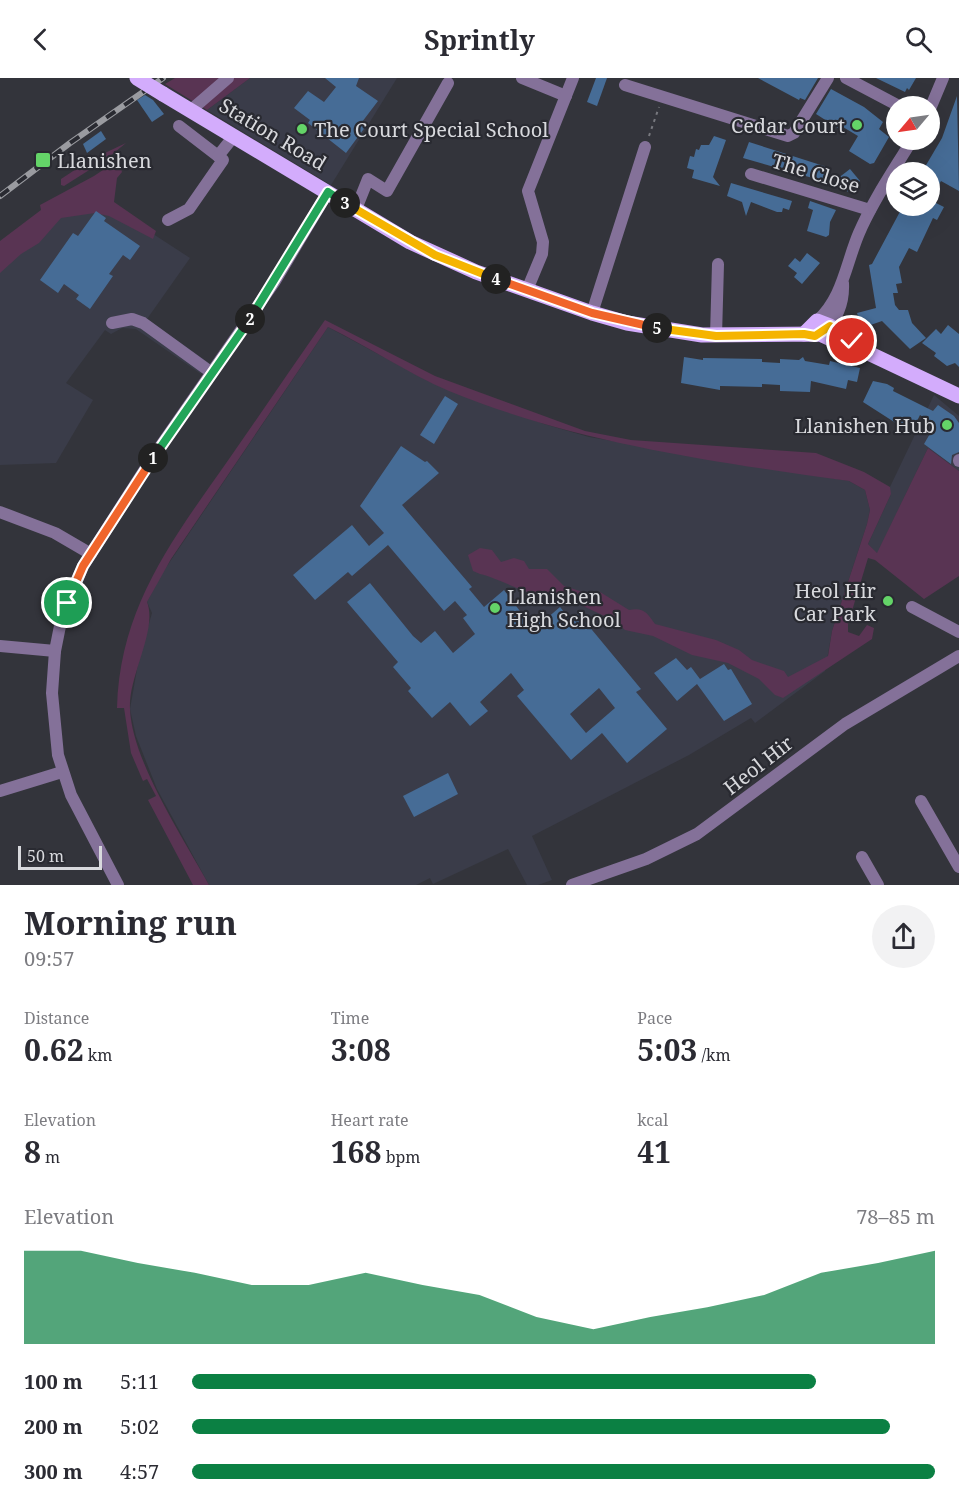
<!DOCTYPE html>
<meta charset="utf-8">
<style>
body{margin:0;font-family:"Noto Serif",serif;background:#f2f2f3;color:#2b2b33;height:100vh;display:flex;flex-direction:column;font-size:22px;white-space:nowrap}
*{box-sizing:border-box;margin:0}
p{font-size:20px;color:#7c7c81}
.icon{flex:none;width:33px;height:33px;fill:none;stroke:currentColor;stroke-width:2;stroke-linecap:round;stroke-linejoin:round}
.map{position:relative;height:807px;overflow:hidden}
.sheet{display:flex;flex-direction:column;background:#fff;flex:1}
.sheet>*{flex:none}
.needle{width:39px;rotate:241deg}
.controls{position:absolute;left:886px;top:18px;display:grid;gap:12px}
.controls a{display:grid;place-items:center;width:54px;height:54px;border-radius:50%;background:#fff;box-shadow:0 6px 24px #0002;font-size:30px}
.scale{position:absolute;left:18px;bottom:15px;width:84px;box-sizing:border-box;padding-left:6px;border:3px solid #d8d9dd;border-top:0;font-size:16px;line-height:21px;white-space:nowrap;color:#d8d9dd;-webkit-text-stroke:4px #292a31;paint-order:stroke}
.pin{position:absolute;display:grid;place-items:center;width:51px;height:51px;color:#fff;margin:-26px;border:3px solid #fff;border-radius:50%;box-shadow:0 2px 6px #0007}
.km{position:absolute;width:30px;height:30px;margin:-15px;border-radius:50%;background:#222;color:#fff;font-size:16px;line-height:30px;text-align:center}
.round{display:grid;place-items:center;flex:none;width:63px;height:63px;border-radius:32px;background:#f2f2f3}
.summary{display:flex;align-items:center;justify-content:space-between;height:102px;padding:0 24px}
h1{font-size:33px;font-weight:700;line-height:45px}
.metrics{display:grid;grid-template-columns:repeat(3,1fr);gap:9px;height:102px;padding:6px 24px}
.metrics div{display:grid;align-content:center}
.metrics b{font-size:30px;font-weight:700}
.metrics small{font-size:16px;font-weight:400}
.metrics p{font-size:16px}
.chart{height:168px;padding:12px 24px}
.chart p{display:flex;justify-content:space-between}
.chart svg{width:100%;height:108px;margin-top:6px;fill:#0b8043;opacity:.7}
ul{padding:0 24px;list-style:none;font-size:20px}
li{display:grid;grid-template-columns:96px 72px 1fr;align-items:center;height:45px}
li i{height:15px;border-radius:8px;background:#0b8043}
header{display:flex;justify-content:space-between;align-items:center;height:78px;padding:0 24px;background:#fff;font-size:27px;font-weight:700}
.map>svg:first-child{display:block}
.built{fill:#3a3c49}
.green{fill:#593453}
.building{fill:#466c96;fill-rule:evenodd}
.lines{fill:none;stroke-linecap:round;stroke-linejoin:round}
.path{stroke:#78797f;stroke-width:2;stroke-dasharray:3 4.5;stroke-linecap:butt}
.minor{stroke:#847199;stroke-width:12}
.major{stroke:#d3acfc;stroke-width:15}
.rail-casing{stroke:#9a9ba0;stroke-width:6}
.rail{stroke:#292a31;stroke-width:4;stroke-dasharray:11;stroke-linecap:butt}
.major-bridge{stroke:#d3acfc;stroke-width:15}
.split-1-casing{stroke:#fff;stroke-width:12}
.split-2-casing{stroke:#fff;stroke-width:12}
.split-3-casing{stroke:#fff;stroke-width:12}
.split-4-casing{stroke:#fff;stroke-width:12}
.split-5-casing{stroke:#fff;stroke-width:12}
.split-6-casing{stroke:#fff;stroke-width:12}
.split-1{stroke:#f0652b;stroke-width:8}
.split-2{stroke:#22a559;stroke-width:8}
.split-3{stroke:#22a559;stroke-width:8}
.split-4{stroke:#f5b400;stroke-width:8}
.split-5{stroke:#f0652b;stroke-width:8}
.split-6{stroke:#f5b400;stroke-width:8}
.poi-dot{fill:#64d468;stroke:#292a31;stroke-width:2}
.labels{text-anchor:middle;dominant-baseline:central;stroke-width:4.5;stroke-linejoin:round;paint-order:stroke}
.poi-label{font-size:20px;fill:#d8d9dd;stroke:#292a31;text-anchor:end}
.street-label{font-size:20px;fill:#d8d9dd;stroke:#292a31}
</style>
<header><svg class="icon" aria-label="back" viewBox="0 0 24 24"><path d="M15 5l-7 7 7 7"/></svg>Sprintly<svg class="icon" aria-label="search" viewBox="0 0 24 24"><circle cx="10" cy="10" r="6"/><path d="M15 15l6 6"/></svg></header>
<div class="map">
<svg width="959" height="807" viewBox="0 0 959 807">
<rect width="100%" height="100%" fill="#33343b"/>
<!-- built -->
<g class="built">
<polygon points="250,0 397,0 331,107 207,32"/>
<polygon points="84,111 190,180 147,241 209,285 201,296 136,251 122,250 111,256 105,252 66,305 93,322 56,385 0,387 0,186"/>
<polygon points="328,249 430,304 544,346 589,359 849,403 865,412 870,432 867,446 832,553 825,593 755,645 751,640 689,677 532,758 552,802 538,807 527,807 508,771 433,806 430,800 416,807 209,807 157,711 136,658 130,631 139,580 152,535 147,524 161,497"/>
<polygon points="934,317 959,338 959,393 928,370 877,476 868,466 891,416 889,411"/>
</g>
<!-- green -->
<g class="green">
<polygon points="175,0 250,0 207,32 165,6"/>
<polygon points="126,65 105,82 64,108 61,107 61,101 90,82"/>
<polygon points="118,82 122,94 117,100 114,124 156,153 153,161 109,138 95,135 61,140 39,165 21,176 0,195 0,163 41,132 40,127 94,98"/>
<path d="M325,242L435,298L585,353L631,362L816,375L864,394L890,409L891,416L868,466L877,475L928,370L959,393V498L924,521L875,482L868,480L848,546V554L859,558L867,547L874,550L872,561L783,620L775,617L759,601L728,585L692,577L653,558L625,552L615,543L566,520C544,527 503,501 480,496L473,493L468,477L480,470L492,472L501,484L514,480L524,483L529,491H547L564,508L583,514H600L629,532C643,529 647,534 655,546L716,562L739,572L752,582L784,593L788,599L828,578L832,553L867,446L870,432L865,412L849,403C714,384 576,365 449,313C407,295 369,269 328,249L171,481L147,524C158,552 128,598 130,631C132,683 184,761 209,807H193L148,722L156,718L147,701L143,703L131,675L124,630H117C120,528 173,461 229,381C261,335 293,288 325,242Z"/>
</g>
<!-- building -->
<g class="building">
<polygon points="325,0 359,0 356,8 378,23 362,44 366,48 346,75 308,45 310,42 294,30 308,13 324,24 336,9"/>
<polygon points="596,0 607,0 597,28 587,24"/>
<polygon points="758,0 818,0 805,22 800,20 799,22"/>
<polygon points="876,0 916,0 909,12 907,10 905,14"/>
<polygon points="831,11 864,29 883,44 879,51 889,59 874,85 870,86 849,73 858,58 843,49 841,52 816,36"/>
<polygon points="145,17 153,22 164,36 152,44 137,22"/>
<polygon points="957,18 959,113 941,103 930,121 930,94 922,94 942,60"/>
<polygon points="101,53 106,61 87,75 83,66"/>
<polygon points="714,58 726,62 713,99 720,108 692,100 694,92 687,90 690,78 694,79 696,71 699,72 701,67 709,67"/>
<polygon points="749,64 827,89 823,103 743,80"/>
<polygon points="850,91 860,103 848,114 837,101"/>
<polygon points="731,105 792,123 789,132 783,130 782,134 777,134 751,124 746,138 742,124 727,118"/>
<polygon points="930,122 944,129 937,142 933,140 917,174 909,170 899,189 902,205 896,206 898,215 893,215 895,227 899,232 908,232 912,245 926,260 910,271 882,243 862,250 857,235 876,230 869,187 872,186 903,128 930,128"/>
<polygon points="810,123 836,132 830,144 829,157 826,159 807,153 813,132 808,130"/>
<polygon points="96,133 106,140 104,143 140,168 130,182 123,177 109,196 113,198 90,231 76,221 79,217 64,206 58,215 40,202 73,155 78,158"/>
<polygon points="807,175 820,185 802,206 794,199 797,195 788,188 795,180 800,184"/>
<polygon points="948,247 959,256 959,289 955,285 947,288 934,278 936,275 922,265 936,251 941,256"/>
<polygon points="684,279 703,282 703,280 762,281 762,284 780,285 780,281 799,282 803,279 805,283 829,287 830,283 860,290 857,304 848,302 846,311 811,303 810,314 780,313 780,307 762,306 762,309 720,308 720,312 681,305"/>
<polygon points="873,303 887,306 894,310 893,313 933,333 938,327 954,338 959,345 959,374 952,377 951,386 924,366 935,347 920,337 915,347 906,342 902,349 863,324"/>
<polygon points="445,318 458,326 434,366 420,357"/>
<path d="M401,368L425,384L427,383L439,395L402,427L472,509L469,511L484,529L504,512L529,545L540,535L546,541L560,529L570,541L578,535L641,611L636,614L667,651L627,685L602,655L571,682L517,618L524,612L511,595L480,624L488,633L470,648L450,624L432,640L408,613L411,610L393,589L398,584L347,524L370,505L413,558L421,565L435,553L453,575L475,556L463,540L467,537L455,523L444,533L388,467L352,498L348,494L315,522L293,497L352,447L369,468L384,455L360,428ZM599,610L615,630L586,655L570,636Z"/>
<polygon points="676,580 687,592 691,589 700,601 724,586 728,592 731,591 752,626 724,643 697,606 677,623 654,595"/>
<polygon points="448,695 458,716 414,739 403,718"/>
</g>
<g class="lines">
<!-- path -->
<polyline class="path" points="649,58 659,29"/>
<!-- minor -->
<g class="minor">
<polyline points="522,0 566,18"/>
<polyline points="846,0 899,28"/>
<polyline points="625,7 788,58 794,55 828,0"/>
<polyline points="930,31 943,0"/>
<polyline points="191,32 228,0"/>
<polyline points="179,48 218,78"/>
<polyline points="751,96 870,132"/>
<polyline points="356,131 368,101 387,113 448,5"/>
<polyline points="168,142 189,131 223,82 218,78 234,58"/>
<path d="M843,205C844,225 837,244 820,256L817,243C843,220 846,185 859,155C873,122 894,92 912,62"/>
<polyline points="527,212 542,176 543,164 528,113 573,0"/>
<polyline points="592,235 645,69"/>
<polyline points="112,245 132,241 143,245 212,295"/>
<polyline points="716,258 718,186"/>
<polyline points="959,382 959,383"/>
<polyline points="0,434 55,455 91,476"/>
<polyline points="912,529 959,554"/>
<polyline points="0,568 55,573"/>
<polyline points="0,713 62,694"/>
<polyline points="921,723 959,789"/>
<polyline points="862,779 878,807"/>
<polyline points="118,807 71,717 58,677 52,615 55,573 62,538 83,488 151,382 275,203 328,114"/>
<polyline points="572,807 646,781 697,756 845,646 959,578"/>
</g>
<!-- major -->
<g class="major">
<polyline points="163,16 410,164 476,194 592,235 627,245 702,257 820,256 850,270 864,273"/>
<polyline points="804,256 817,243 830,248 864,273 959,318"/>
</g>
<!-- rail casing -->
<g class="rail-casing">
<polyline id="rail" points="0,118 70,65 163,0"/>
</g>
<!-- rail -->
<use href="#rail" class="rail"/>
<!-- major-bridge -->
<polyline class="major-bridge" points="137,0 163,16"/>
</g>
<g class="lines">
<!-- split-1 casing -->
<g class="split-1-casing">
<polyline id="split-1" points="67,525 83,488 153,380"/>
</g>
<!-- split-2 casing -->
<g class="split-2-casing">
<polyline id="split-2" points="153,380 250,241"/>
</g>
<!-- split-3 casing -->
<g class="split-3-casing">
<polyline id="split-3" points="250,241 328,114 345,125"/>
</g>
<!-- split-4 casing -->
<g class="split-4-casing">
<polyline id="split-4" points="345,125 435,177 496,201"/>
</g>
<!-- split-5 casing -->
<g class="split-5-casing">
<polyline id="split-5" points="496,201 592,235 657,250"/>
</g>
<!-- split-6 casing -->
<g class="split-6-casing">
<polyline id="split-6" points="657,250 716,258 804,256 815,258 830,248 852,263"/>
</g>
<!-- split-1 -->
<use href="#split-1" class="split-1"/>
<!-- split-2 -->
<use href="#split-2" class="split-2"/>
<!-- split-3 -->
<use href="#split-3" class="split-3"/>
<!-- split-4 -->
<use href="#split-4" class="split-4"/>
<!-- split-5 -->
<use href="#split-5" class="split-5"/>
<!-- split-6 -->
<use href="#split-6" class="split-6"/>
</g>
<!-- markers -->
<g class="poi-dot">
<circle cx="857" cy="47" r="6"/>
<circle cx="302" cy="51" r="6"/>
<rect x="35" y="74" width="16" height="16" rx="3"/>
<circle cx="947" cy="347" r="6"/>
<circle cx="888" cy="523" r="6"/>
<circle cx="495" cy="530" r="6"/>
</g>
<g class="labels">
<!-- poi labels -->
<g class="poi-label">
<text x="845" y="47">Cedar Court</text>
<text x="314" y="51" text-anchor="start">The Court Special School</text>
<text x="57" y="82" text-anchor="start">Llanishen</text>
<text x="935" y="347">Llanishen Hub</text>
<text x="876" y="512">Heol Hir<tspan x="876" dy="23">Car Park</tspan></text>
<text x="507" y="518" text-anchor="start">Llanishen<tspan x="507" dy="23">High School</tspan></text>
</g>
<!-- street labels -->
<g class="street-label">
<text transform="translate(273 56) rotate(31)">Station Road</text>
<text transform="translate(816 95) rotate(17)">The Close</text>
<text transform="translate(758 687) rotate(-38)">Heol Hir</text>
</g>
</g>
</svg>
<div class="controls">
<a><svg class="needle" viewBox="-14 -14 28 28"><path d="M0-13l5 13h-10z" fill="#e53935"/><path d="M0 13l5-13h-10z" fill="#7c7c81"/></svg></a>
<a><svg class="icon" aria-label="layers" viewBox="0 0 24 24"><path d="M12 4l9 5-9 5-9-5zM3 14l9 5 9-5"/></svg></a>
</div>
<div class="scale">50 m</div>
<div class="pin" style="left:67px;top:525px;background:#1e9e55"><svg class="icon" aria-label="arrive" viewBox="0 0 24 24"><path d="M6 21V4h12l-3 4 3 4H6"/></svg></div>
<div class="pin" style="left:852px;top:263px;background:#d93025"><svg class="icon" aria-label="check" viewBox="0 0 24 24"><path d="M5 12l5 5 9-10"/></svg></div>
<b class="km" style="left:153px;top:380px">1</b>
<b class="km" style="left:250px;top:241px">2</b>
<b class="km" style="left:345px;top:125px">3</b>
<b class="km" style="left:496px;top:201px">4</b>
<b class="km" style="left:657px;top:250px">5</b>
</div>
<section class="sheet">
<div class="summary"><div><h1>Morning run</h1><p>09:57</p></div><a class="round"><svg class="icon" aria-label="share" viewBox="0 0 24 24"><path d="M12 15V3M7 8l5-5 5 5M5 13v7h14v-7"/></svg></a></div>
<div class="metrics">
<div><p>Distance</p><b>0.62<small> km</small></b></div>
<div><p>Time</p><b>3:08</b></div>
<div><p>Pace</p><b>5:03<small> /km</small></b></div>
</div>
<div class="metrics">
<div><p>Elevation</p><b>8<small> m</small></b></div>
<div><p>Heart rate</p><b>168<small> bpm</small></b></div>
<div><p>kcal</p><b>41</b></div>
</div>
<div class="chart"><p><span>Elevation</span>78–85 m</p>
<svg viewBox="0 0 160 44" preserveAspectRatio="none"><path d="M0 44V6L10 6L20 11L30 15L40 20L50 20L60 15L70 20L80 24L90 33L100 38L110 33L120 29L130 24L140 15L150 11L160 6V44z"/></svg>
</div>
<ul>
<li><b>100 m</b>5:11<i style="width:84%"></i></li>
<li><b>200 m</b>5:02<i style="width:94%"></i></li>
<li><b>300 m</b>4:57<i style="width:100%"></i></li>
</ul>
</section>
